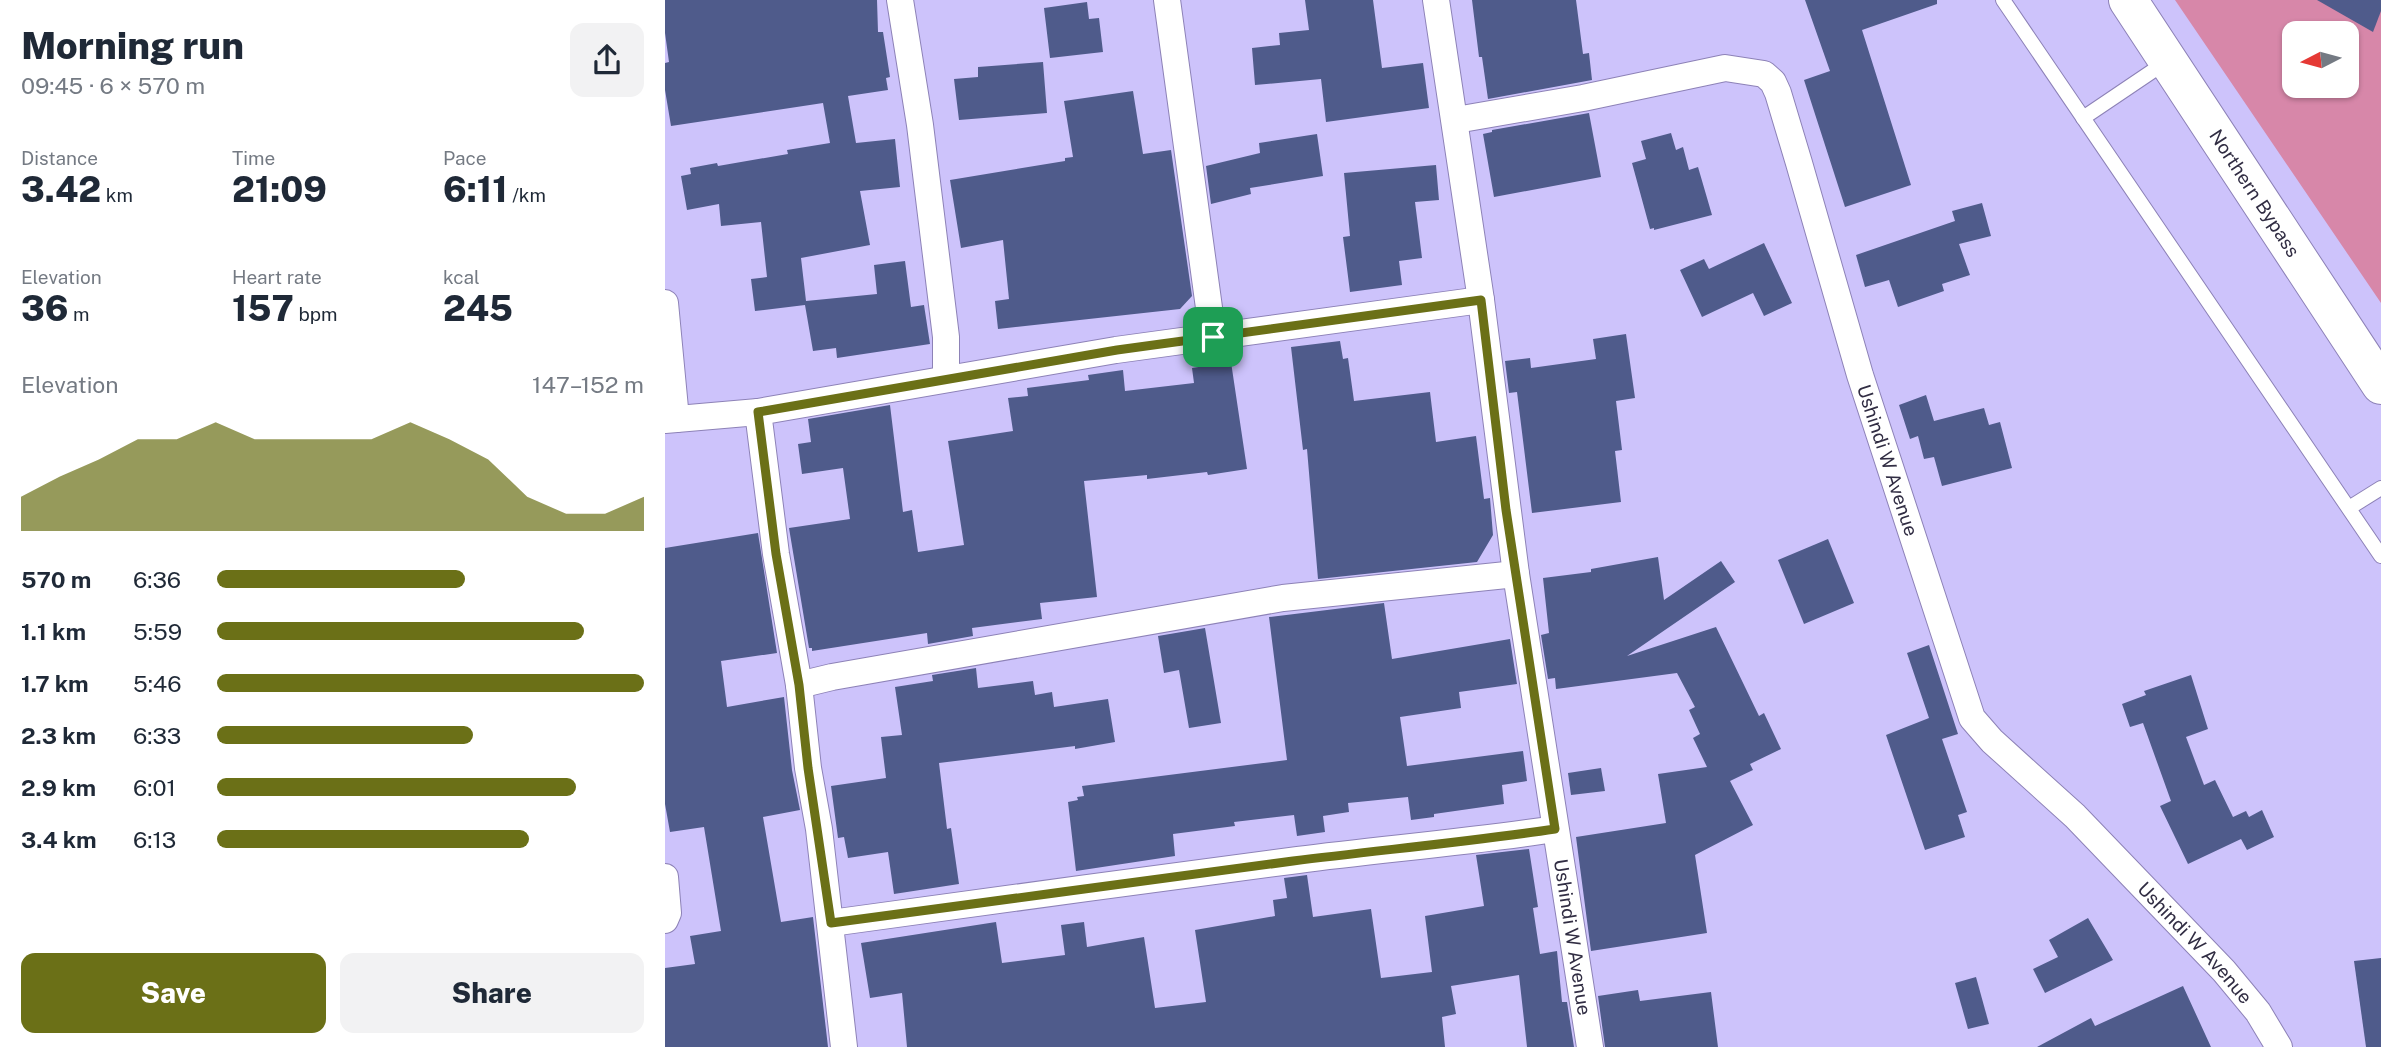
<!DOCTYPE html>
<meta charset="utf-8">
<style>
body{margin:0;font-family:"Public Sans",sans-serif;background:#f2f2f3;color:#1f2937;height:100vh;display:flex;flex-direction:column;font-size:26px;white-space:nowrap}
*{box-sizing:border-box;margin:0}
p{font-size:23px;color:#747a83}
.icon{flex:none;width:38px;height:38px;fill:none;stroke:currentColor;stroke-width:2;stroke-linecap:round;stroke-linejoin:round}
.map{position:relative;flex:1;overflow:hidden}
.side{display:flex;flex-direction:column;background:#fff;width:665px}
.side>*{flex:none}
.needle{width:46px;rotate:264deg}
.fabs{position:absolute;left:1617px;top:21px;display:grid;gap:14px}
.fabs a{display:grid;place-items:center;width:77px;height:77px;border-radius:14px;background:#fff;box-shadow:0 2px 5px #0004;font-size:35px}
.pin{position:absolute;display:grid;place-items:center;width:60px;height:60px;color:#fff;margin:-30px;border-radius:14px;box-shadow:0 4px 10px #0006}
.round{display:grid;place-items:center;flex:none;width:74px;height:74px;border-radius:14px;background:#f2f2f3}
.head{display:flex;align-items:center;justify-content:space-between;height:119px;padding:0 21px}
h1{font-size:38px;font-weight:800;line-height:52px}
.stats{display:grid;grid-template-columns:repeat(3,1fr);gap:10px;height:119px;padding:7px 21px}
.stats div{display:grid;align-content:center}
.stats b{font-size:35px;font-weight:800}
.stats small{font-size:19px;font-weight:400}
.stats p{font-size:19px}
.chart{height:196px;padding:14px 21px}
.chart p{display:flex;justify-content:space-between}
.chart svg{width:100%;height:126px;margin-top:7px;fill:#6b7017;opacity:.7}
.button{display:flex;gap:14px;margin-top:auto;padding:14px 21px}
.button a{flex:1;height:80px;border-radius:14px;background:#6b7017;color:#fff;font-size:28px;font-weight:800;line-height:80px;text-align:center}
.button a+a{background:#f2f2f3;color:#1f2937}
ul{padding:0 21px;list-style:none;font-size:23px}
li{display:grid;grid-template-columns:112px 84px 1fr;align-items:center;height:52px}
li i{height:18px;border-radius:9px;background:#6b7017}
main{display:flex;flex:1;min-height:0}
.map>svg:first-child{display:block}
.garden{fill:#d787a9;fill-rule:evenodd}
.building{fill:#4f5b8b}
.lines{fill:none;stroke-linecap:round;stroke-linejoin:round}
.service-casing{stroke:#8d82b7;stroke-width:16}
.minor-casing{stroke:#8d82b7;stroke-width:28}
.primary-casing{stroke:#8d82b7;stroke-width:40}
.service{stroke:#fff;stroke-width:14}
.minor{stroke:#fff;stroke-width:26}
.primary{stroke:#fff;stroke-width:38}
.route-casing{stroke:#fff;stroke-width:14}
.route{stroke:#6b7017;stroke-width:9}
.labels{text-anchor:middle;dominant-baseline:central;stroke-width:7;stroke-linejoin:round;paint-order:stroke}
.street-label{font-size:19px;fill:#312d43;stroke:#d9d4f6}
</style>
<main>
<section class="side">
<div class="head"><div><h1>Morning run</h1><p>09:45 · 6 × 570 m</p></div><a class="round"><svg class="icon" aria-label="share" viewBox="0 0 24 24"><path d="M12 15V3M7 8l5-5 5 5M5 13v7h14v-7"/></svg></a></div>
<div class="stats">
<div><p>Distance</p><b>3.42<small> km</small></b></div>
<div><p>Time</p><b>21:09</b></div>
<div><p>Pace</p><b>6:11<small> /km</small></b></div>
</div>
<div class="stats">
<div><p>Elevation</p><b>36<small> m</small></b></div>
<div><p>Heart rate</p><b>157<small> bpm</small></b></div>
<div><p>kcal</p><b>245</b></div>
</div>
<div class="chart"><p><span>Elevation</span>147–152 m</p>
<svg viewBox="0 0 160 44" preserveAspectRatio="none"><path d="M0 44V32L10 25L20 19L30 12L40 12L50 6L60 12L70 12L80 12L90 12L100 6L110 12L120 19L130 32L140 38L150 38L160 32V44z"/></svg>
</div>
<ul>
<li><b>570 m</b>6:36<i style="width:58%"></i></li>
<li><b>1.1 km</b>5:59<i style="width:86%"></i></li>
<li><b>1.7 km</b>5:46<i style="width:100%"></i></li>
<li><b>2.3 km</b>6:33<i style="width:60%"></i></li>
<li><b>2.9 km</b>6:01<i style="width:84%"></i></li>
<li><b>3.4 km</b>6:13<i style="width:73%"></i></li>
</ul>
<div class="button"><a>Save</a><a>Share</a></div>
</section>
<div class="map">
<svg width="1716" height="1047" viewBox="0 0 1716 1047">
<rect width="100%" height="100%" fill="#cdc3fb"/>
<!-- garden -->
<path class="garden" d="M1510,0H1716V303ZM1629,33H1682V86H1629Z"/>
<!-- building -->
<g class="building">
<polygon points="0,0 212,0 213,32 218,32 225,77 221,78 223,90 183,96 191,143 230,139 235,187 195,191 205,245 136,258 141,301 212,294 209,265 240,261 246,307 259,305 265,344 172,358 171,348 148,351 140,305 90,311 86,279 102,277 96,222 56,226 54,204 22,210 16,176 26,174 25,168 52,163 53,166 123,154 122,150 165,143 158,103 6,126 0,90 0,63 4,62 0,33"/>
<polygon points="640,0 708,0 717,68 758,63 764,108 661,122 656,79 590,85 587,48 615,45 614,33 644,30"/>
<polygon points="807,0 911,0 918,54 924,53 927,80 823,99 817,57 814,57"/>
<polygon points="1140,0 1272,0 1272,4 1197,30 1246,185 1180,207 1139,80 1165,71"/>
<polygon points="1652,0 1716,0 1716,11 1708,32"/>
<polygon points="422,2 424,19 434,18 438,52 385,58 379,8"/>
<polygon points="378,62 382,113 294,120 289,79 313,77 313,67"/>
<polygon points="468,91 478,154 506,150 527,296 515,309 333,329 330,301 344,299 338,240 296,248 285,180 400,161 400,158 408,157 399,101"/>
<polygon points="924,113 936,177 829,197 818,134 827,132 827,130"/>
<polygon points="1006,133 1011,150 1018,147 1024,170 1033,167 1047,215 989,230 989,228 985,229 967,163 981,159 976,141"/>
<polygon points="652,134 658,176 585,188 586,194 546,204 541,166 595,153 594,143"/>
<polygon points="771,165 774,200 750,202 757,258 734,261 737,285 685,292 678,237 685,236 679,173"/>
<polygon points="1317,203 1326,236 1294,244 1305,275 1277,284 1279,291 1233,307 1224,280 1200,287 1191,255 1290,221 1287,211"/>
<polygon points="1099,243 1127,303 1099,316 1088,293 1037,317 1015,270 1039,259 1044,269"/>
<polygon points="961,334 970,398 951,401 957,450 950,451 956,502 867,513 852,392 844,393 840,361 865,358 866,368 931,359 928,339"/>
<polygon points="675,341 678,359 683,358 689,401 765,392 771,442 811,436 819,499 825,498 828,535 812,562 653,579 642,449 638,450 626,347"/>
<polygon points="566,362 582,469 543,475 542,472 482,479 482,475 419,481 432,597 375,603 377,619 307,628 308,636 263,644 262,633 147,651 147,648 144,648 124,528 185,519 178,468 137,474 133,444 146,442 143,419 225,405 238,512 247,510 253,552 299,545 283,441 348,431 343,398 363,396 362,388 424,380 423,375 458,370 460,391 529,383 527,368"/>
<polygon points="1261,395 1269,421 1319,408 1324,425 1335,422 1347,468 1277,486 1269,457 1259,459 1253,436 1245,439 1234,405"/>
<polygon points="93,533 112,653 56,661 62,707 119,697 127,770 135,810 98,817 116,922 148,917 163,1047 0,1047 0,968 30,964 25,936 56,931 39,827 5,832 0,804 0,548"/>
<polygon points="1163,539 1189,603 1139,624 1113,560"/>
<polygon points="993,557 999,600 1056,561 1070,582 962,656 1051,627 1094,716 1099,713 1116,749 1085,764 1088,770 1065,781 1088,825 1030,855 1042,933 926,951 911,837 1001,823 993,774 1042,767 1028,738 1035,734 1024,710 1030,707 1012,673 891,689 890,678 883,679 876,635 884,633 878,578 926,572 926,569"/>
<polygon points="719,603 727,659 845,639 852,684 794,692 796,708 735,717 742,766 858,751 862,781 837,785 839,804 769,814 769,817 746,820 743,797 683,803 684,812 658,816 660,832 632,836 629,815 569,822 570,826 508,834 510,856 411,871 403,802 413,800 412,797 419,796 417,786 622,760 604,617"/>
<polygon points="540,628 556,723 524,728 514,670 499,673 493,636"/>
<polygon points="1264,645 1293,734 1277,739 1302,812 1293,815 1300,837 1260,850 1221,735 1264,718 1242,653"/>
<polygon points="311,668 313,688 368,681 370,695 387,692 389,707 443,699 450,742 410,749 410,746 274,763 282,829 286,828 294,884 229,894 223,852 183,858 179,837 173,838 166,786 221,778 216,737 237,735 230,687 268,681 267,675"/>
<polygon points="1526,675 1543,729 1521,737 1539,785 1550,780 1568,817 1581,811 1584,817 1597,810 1609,837 1582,850 1576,839 1523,864 1495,806 1506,801 1478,723 1465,727 1457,704 1481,695 1479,691"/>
<polygon points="936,768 940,791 906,795 903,773"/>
<polygon points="864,849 873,907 868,908 875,954 892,951 897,1002 902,1002 909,1047 862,1047 854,975 786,986 791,1014 777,1017 780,1047 242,1047 237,993 205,998 196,943 331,922 337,963 400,955 396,925 419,922 422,947 479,937 490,1008 541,1002 530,930 610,916 608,900 622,898 619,878 642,875 648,917 706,909 716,978 767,972 760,916 819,906 811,855"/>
<polygon points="1423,918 1448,960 1380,993 1368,969 1393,957 1384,940"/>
<polygon points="1716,958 1716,1047 1701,1047 1689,961"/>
<polygon points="1311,977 1324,1024 1303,1029 1290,983"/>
<polygon points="1518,986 1546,1047 1372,1047 1426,1018 1430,1026"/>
<polygon points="973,990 975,1001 1046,992 1053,1047 940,1047 933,996"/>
</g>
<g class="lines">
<!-- service casing -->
<g class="service-casing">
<g id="service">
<polyline points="1338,0 1716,556"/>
<polyline points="1418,118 1501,62"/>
<polyline points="1684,508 1716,488"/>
</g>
</g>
<!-- minor casing -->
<g class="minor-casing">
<g id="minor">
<polyline points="235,0 255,125 281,337 281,379"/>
<polyline points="502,0 548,337"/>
<path id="s1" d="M771,0L816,300L851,574L925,1047"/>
<path id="s2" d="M791,120L918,98L1060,68L1099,74L1108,82L1113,93L1134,163L1195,375L1307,718L1327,741L1410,816L1559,971L1593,1012L1614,1047"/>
<polyline points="0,303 11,419"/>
<polyline points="0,420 93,412"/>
<polyline points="134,685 167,677 618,598 851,574"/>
<polyline points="0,877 3,913 0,920"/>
<path d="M166,923C322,902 477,880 633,860C719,849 805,842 890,829"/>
<polyline points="179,1047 154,829 143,768 134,685 111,554 93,412 451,350 816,300"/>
</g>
</g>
<!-- primary casing -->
<g class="primary-casing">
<g id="primary">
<path id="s3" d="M1463,0L1716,385"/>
</g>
</g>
<!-- service -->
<use href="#service" class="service"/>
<!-- minor -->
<use href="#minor" class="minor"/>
<!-- primary -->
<use href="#primary" class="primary"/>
</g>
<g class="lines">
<!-- route casing -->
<g class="route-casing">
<path id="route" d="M816,300L841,510L890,829C803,842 715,850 628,861C474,881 320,903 166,923L143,768L134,685L111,554L93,412L452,350Z"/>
</g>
<!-- route -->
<use href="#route" class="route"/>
</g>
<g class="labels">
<!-- street labels -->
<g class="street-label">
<text stroke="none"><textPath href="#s3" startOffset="231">Northern Bypass</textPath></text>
<text stroke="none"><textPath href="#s2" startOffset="721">Ushindi W Avenue</textPath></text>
<text stroke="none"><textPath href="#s1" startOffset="947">Ushindi W Avenue</textPath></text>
<text stroke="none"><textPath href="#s2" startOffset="1309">Ushindi W Avenue</textPath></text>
</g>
</g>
</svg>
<div class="fabs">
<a><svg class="needle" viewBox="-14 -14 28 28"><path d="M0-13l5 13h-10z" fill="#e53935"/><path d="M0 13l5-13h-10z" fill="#747a83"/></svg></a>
</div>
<div class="pin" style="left:548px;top:337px;background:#1e9e55"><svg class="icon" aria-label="arrive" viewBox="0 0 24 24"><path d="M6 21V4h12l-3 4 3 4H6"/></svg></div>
</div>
</main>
